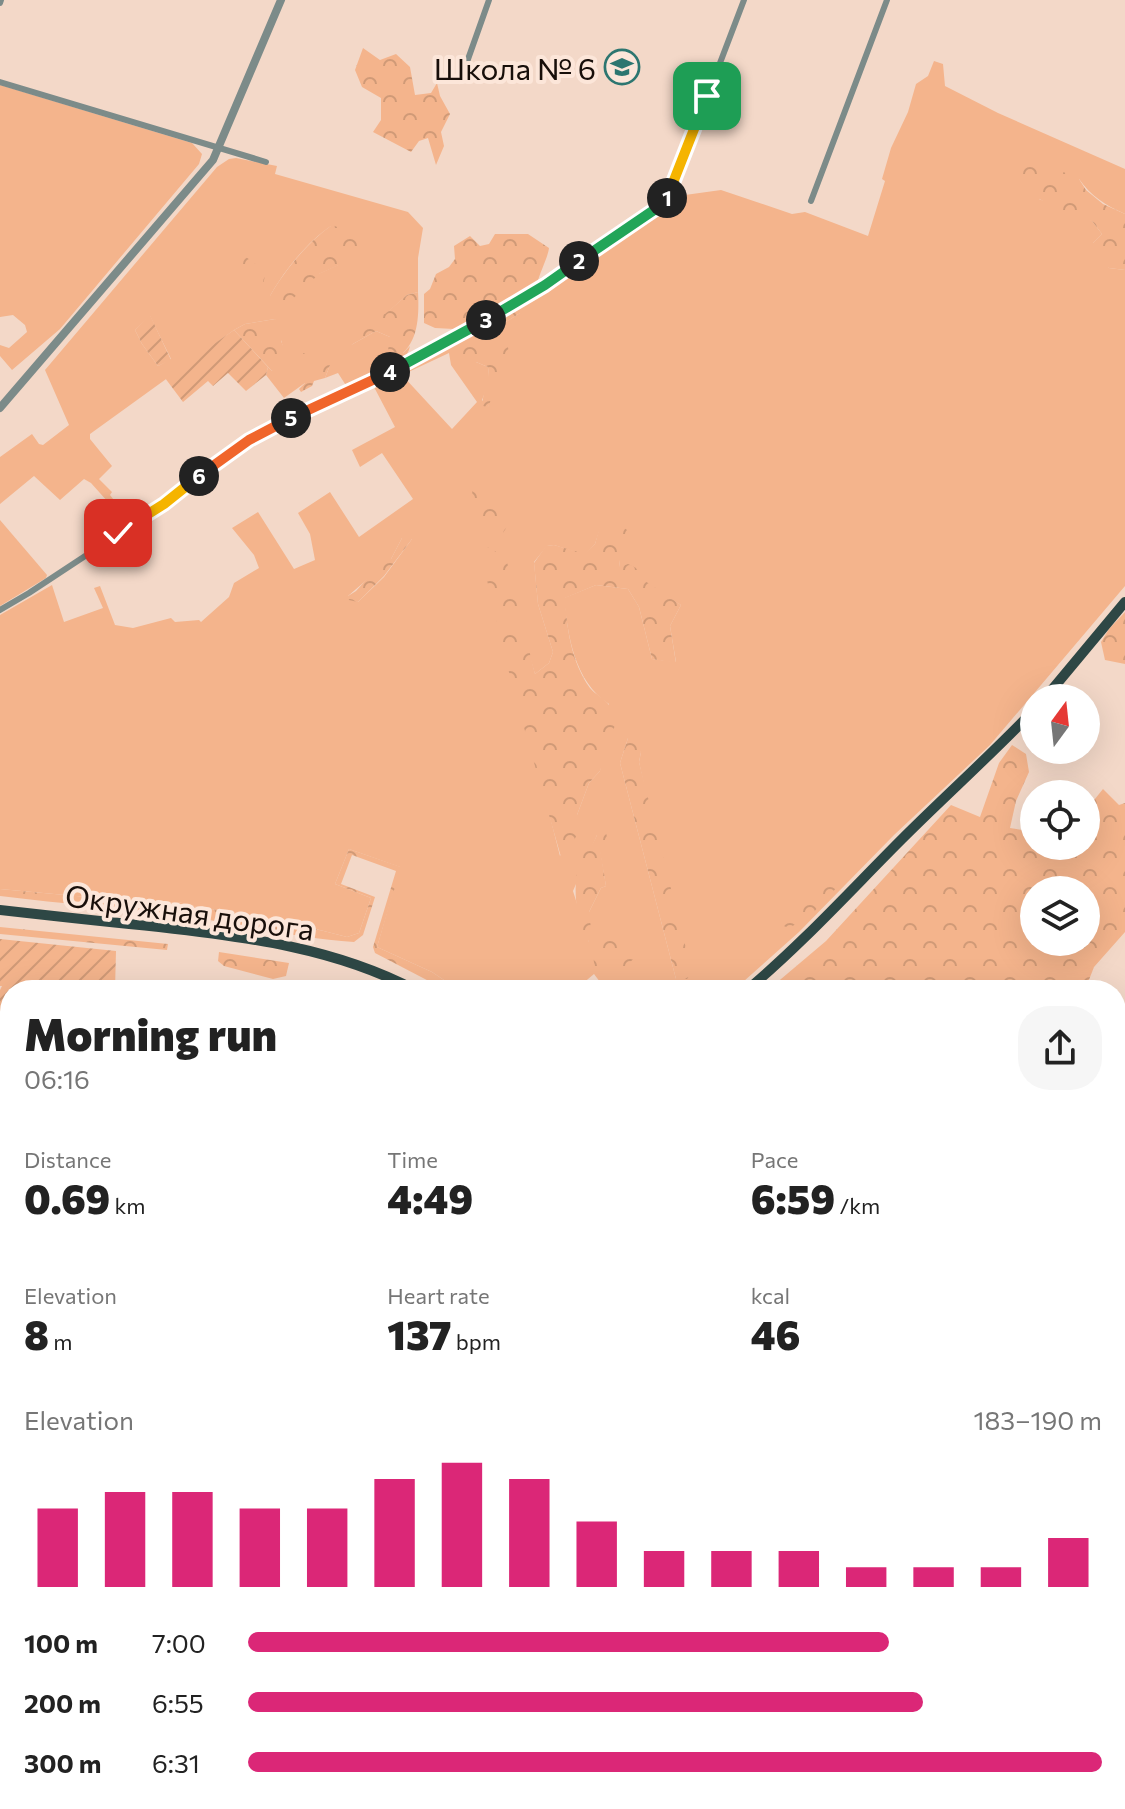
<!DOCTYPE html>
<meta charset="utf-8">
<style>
body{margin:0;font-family:Commissioner,sans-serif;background:#f6f6f6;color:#222;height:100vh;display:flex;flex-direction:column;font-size:30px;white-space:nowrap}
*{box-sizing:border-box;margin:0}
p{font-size:26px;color:#767676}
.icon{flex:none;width:44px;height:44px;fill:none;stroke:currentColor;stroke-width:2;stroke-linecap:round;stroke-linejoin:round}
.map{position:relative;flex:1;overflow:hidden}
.side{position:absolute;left:0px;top:980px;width:1126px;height:830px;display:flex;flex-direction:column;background:#fff;border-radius:32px 32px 0 0;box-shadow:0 8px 32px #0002}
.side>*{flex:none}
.needle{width:52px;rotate:15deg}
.controls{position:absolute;left:1020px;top:684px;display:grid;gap:16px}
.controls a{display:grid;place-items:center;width:80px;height:80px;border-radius:50%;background:#fff;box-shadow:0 8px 32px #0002;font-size:40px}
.pin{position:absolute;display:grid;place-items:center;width:68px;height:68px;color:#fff;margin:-34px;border-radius:16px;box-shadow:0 4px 12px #0006}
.km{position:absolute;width:40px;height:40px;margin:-20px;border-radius:50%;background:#222;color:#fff;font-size:22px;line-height:40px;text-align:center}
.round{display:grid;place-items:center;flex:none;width:84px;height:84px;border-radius:32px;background:#f6f6f6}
.headline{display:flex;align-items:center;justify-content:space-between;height:136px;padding:0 24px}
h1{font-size:44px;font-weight:800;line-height:60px}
.metrics{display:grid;grid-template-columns:repeat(3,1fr);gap:12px;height:136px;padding:8px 24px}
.metrics div{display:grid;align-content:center}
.metrics b{font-size:40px;font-weight:800}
.metrics small{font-size:22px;font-weight:400}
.metrics p{font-size:22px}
.chart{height:224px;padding:16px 24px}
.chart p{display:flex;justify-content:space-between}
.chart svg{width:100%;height:144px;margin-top:8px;stroke:#db2777;stroke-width:6}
ul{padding:0 24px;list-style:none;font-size:26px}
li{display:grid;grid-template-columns:128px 96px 1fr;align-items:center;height:60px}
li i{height:20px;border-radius:10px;background:#db2777}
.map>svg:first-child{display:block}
.grass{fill:#f4b48c;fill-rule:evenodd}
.forest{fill:url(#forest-crowns);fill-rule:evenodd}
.garden{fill:url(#garden-furrows)}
.water{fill:url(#water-rules)}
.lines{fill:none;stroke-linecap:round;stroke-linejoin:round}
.stream{stroke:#24a29a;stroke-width:2}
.minor{stroke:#7c8b89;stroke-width:6}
.tertiary{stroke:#7c8b89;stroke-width:8}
.secondary{stroke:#4e6361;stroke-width:9}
.primary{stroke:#2e4745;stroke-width:10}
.split-1-casing{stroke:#fff;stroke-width:16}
.split-2-casing{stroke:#fff;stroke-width:16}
.split-3-casing{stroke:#fff;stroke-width:16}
.split-4-casing{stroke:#fff;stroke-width:16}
.split-5-casing{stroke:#fff;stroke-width:16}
.split-6-casing{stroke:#fff;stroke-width:16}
.split-7-casing{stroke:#fff;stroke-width:16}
.split-1{stroke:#f5b400;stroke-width:10}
.split-2{stroke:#22a559;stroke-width:10}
.split-3{stroke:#22a559;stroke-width:10}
.split-4{stroke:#22a559;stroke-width:10}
.split-5{stroke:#f0652b;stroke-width:10}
.split-6{stroke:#f0652b;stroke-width:10}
.split-7{stroke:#f5b400;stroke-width:10}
.labels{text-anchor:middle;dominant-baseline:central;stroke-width:8;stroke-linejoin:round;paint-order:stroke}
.poi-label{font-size:30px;fill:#180f0a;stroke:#fce6d9;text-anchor:end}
.street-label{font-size:30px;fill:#180f0a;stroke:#fce6d9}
</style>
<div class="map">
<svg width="1125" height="1809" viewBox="0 0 1125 1809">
<defs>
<pattern id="forest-crowns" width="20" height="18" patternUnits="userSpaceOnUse" patternTransform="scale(2)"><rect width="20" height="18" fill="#f4b48c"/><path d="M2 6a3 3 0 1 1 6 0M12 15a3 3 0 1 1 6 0" fill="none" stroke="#d09a77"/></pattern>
<pattern id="garden-furrows" width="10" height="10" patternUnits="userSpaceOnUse" patternTransform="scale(2)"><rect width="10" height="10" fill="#f4b48c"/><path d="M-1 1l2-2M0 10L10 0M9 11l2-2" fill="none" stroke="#d09a77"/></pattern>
<pattern id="water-rules" width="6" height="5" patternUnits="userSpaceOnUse" patternTransform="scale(2)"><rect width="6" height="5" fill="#24a29a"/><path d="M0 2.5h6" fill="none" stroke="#1e827c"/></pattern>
</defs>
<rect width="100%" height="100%" fill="#f3d8c8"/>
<!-- grass -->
<g class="grass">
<path d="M934,61L943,64L945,86L998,113L1125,169V214C1105,205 1091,196 1079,179L1039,199L1092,221L1102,234L1093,243L1109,268L1125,270V586L990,745L894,835L799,932L734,990H606L594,974L575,990H459L432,972L377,947L400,867L349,849L335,884L371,898L359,933L347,937C300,924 254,915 205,908C187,906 182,899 163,904L0,889V615L52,585L64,622L103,608L94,588L100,586L115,625L133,628L171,618L175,622L199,620L201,622L229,597L234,583L259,568L254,555L232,528L258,512L294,569L315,560L310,534L298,513L330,492L359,537L413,499L382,453L360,467L352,450L395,427L374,387L555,285L607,246L685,195L721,190L792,214L805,212L868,236L885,181L882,179L891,148L908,112L916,84L928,76ZM520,313L498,327L500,335L488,407L482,400L489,382L488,367L476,362L495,322ZM449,353L451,365L477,402L452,429L402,375ZM602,522L619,560L620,568L681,605L670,626L676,662L652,659L639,607L628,589L596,585L564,598C568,636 574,681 609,704L600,771L589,783L577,815V833L560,856L545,797L522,630L535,674L549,663L553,652L538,604L534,562L547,546L554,545L585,555L595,544ZM402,538L412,539L384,577L358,602L348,596L391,559ZM628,738L641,752L639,762L687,979H676L620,763ZM597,835L606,886L601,888L589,912V942L573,891Z"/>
<polygon points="0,85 192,143 202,154 199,164 60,329 12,370 0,356 0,345 9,348 27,332 25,325 13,315 0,317"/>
<path d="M236,158L277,166L275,174L408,212L423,228L418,258V292L407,295L351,345L376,331L390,337L403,353L410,346C406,369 367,379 347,387L338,373L325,378L330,365L284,398L266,375L268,367L272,371L283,347L275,319L245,324L234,330L90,434V439L112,466L99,479L112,492L110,495L130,521H125L91,483L84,479L60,500L34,476L0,504V457L32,434L39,444L43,445L69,425L45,370L217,167L229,159ZM331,226L362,237L338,265L270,296C284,271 307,242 331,226ZM150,316L171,359L158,366L142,344L135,330Z"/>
<polygon points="0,520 47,575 46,578 0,606"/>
</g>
<!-- forest -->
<g class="forest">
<polygon points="363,48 380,60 396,54 410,67 415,95 431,93 437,83 440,96 450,114 441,132 444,146 436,165 428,138 419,141 411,152 373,132 381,120 381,98 362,87 355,70"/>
<path d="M1024,162H1041L1079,179L1086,190L1103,204L1125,214V270L1109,268L1089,253L1093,243L1102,234L1092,221C1067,220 1039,199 1019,184L1016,170Z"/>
<path d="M332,225L375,241L377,245L370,251L319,274L284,307L275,306L270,296C284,271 308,242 332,225Z"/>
<path d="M495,234H528L549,248C548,257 540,272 537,284L454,329L435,328L424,323V294L430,289L436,274L449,267L455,259L454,246L470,236L480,246L489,244Z"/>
<polygon points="240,256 246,257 266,272 263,284 256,287 238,278 230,270"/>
<path d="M418,292C419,313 419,338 403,353L392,354L388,350L390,337L376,331L351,345L346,341L351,331L371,315L385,314L407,295Z"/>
<path d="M518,309L520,313L498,327L500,335L507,339L509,355L488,407L483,406C481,393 490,385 488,367L476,362L468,373L462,374L455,362L460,346Z"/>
<polygon points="275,319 284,327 281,341 285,350 278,368 272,371 234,330 245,324"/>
<polygon points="303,353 311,356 316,363 324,362 330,365 325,378 314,381 312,386 301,392 299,389 305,383 296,376 300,364 299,358"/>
<polygon points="473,473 517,511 499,539 479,531 473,503 471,476"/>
<path d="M601,522H617L627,530L630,546L619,560L620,567L628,564L636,568L642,579L681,605L670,626L676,663L652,659L639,607L628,589L596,585L565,598C567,629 571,661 590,688C596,695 604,698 609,705C612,709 614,717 616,722L600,771L589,783L577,815L578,833L564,858L561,857L513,689L486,576L485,558L488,547L506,558L535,674L549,663L553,652L538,604L534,563L546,546L554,545L585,554L595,544Z"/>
<polygon points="410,535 412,539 384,576 358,602 349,600 348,596 356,591 384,560 391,559 402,538"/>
<polygon points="1125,612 1125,664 1105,660 1101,642 1109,629"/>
<polygon points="637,737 641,752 639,762 692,972 687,979 676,979 620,763 628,738"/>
<path d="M1012,745L1026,754L1029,772L1016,801L1010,828L1034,832V846H1086V810L1103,789L1119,805L1125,803V932L1094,967L1085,990H768L826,941L951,805L980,817L999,763ZM1034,890H1086V942H1034Z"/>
<path d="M603,820L607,837L600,848L606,886L601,888L589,912L592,937L589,942C573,913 571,878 585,848L590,849L597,835V823Z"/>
<path d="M349,849L401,867L377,947L432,972L459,990H446L375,953L373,947L396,871L352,855L341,884L375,897L363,935L354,942C299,938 244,925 190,917C127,908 63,904 0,896V889L163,904C182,899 187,906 205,908C254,915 300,925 347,937L359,933L371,898L335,884Z"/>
<polygon points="840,868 844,871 838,879 840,884 810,916 789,928 781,925 780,921 800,904 803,896"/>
<polygon points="0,927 168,944 167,950 0,934"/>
<polygon points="621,931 635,957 623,970 606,975 595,968 591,945"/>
<polygon points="219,952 289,963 286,976 273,979 224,966 218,961"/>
<polygon points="1116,1312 1125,1342 1125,1550 1116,1547"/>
<polygon points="1116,1578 1125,1580 1125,1809 440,1809 444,1800 1116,1800"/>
</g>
<!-- garden -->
<g class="garden">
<polygon points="150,315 171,360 158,366 142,344 135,330"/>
<polygon points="234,330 268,367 266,375 246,391 228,373 213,386 208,381 183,402 165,378"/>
<polygon points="0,939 116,951 115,990 10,990 10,1031 0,1033 0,990 2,986 0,986"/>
</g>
<!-- water -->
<path class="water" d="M1116,1006C1122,1031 1117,1058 1125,1083V1186L1116,1146Z"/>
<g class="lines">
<!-- stream -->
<polyline class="stream" points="568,990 572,986"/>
<!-- minor -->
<g class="minor">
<polyline points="0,3 1,0"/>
<polyline points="467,62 489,0"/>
<polyline points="0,82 266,162"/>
<polyline points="811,201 887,0"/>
<polyline points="0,610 29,593 164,504 257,435 355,390 459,336 545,285 659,207 672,189 744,0"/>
</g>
<!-- tertiary -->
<polyline class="tertiary" points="0,408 213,160 281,0"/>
<!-- secondary -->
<polyline class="secondary" points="299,1809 300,1800"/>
<!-- primary -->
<g class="primary">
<polyline points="1045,698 1125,602"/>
<path d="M0,910C53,916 106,922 159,927C247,937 335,948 415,990"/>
<path d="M747,990C802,944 851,890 902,839C945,796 991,755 1034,710"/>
<polyline points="1116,1557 1125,1559"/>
<polyline points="1116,1568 1125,1570"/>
</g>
</g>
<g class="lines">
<!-- split-1 casing -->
<g class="split-1-casing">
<polyline id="split-1" points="667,198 707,96"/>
</g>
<!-- split-2 casing -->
<g class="split-2-casing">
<polyline id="split-2" points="579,261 654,210 667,198"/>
</g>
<!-- split-3 casing -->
<g class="split-3-casing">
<polyline id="split-3" points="486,320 545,285 579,261"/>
</g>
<!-- split-4 casing -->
<g class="split-4-casing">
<polyline id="split-4" points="390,372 486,320"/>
</g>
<!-- split-5 casing -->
<g class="split-5-casing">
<polyline id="split-5" points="291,418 390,372"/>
</g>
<!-- split-6 casing -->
<g class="split-6-casing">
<polyline id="split-6" points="199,476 249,440 291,418"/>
</g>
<!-- split-7 casing -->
<g class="split-7-casing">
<polyline id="split-7" points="118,533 164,504 199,476"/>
</g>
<!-- split-1 -->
<use href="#split-1" class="split-1"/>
<!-- split-2 -->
<use href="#split-2" class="split-2"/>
<!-- split-3 -->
<use href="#split-3" class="split-3"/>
<!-- split-4 -->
<use href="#split-4" class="split-4"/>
<!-- split-5 -->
<use href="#split-5" class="split-5"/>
<!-- split-6 -->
<use href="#split-6" class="split-6"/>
<!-- split-7 -->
<use href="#split-7" class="split-7"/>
</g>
<!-- icons -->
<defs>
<g id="school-ring" transform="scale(1.8)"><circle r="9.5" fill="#fce6d9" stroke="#2d7670" stroke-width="1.5"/><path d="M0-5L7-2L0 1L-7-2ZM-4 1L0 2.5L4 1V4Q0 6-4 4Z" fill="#2d7670"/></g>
</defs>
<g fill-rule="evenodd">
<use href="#school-ring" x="622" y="67"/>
</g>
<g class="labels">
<!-- poi labels -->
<g class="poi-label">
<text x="596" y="67">Школа № 6</text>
</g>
<!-- street labels -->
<g class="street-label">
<text transform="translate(190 911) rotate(8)">Окружная дорога</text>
</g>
</g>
</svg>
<div class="controls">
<a><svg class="needle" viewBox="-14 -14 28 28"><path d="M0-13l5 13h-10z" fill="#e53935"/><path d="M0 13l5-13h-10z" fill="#767676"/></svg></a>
<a><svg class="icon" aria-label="locate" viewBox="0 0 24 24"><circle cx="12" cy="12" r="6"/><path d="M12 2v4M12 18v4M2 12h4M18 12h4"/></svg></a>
<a><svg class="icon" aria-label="layers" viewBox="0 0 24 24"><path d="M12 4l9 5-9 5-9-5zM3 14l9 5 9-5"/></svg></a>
</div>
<div class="pin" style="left:707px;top:96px;background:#1e9e55"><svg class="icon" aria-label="arrive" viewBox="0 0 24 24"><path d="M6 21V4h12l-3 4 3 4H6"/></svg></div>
<div class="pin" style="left:118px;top:533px;background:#d93025"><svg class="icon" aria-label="check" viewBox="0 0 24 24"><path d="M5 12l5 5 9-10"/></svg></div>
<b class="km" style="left:667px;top:198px">1</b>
<b class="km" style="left:579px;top:261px">2</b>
<b class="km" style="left:486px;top:320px">3</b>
<b class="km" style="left:390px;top:372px">4</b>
<b class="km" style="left:291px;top:418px">5</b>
<b class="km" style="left:199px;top:476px">6</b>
<section class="side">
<div class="headline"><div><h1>Morning run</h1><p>06:16</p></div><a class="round"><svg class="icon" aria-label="share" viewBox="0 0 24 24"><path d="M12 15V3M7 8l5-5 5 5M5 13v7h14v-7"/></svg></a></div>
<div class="metrics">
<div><p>Distance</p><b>0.69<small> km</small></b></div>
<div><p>Time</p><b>4:49</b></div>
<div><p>Pace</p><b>6:59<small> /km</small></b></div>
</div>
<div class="metrics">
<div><p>Elevation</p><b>8<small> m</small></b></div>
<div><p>Heart rate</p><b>137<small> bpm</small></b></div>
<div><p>kcal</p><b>46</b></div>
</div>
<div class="chart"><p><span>Elevation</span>183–190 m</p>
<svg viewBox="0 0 160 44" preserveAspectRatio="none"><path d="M5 44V20M15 44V15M25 44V15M35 44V20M45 44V20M55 44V11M65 44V6M75 44V11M85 44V24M95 44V33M105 44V33M115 44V33M125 44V38M135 44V38M145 44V38M155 44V29"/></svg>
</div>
<ul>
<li><b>100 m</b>7:00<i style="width:75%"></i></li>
<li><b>200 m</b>6:55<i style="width:79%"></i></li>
<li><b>300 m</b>6:31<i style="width:100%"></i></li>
</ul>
</section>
</div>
